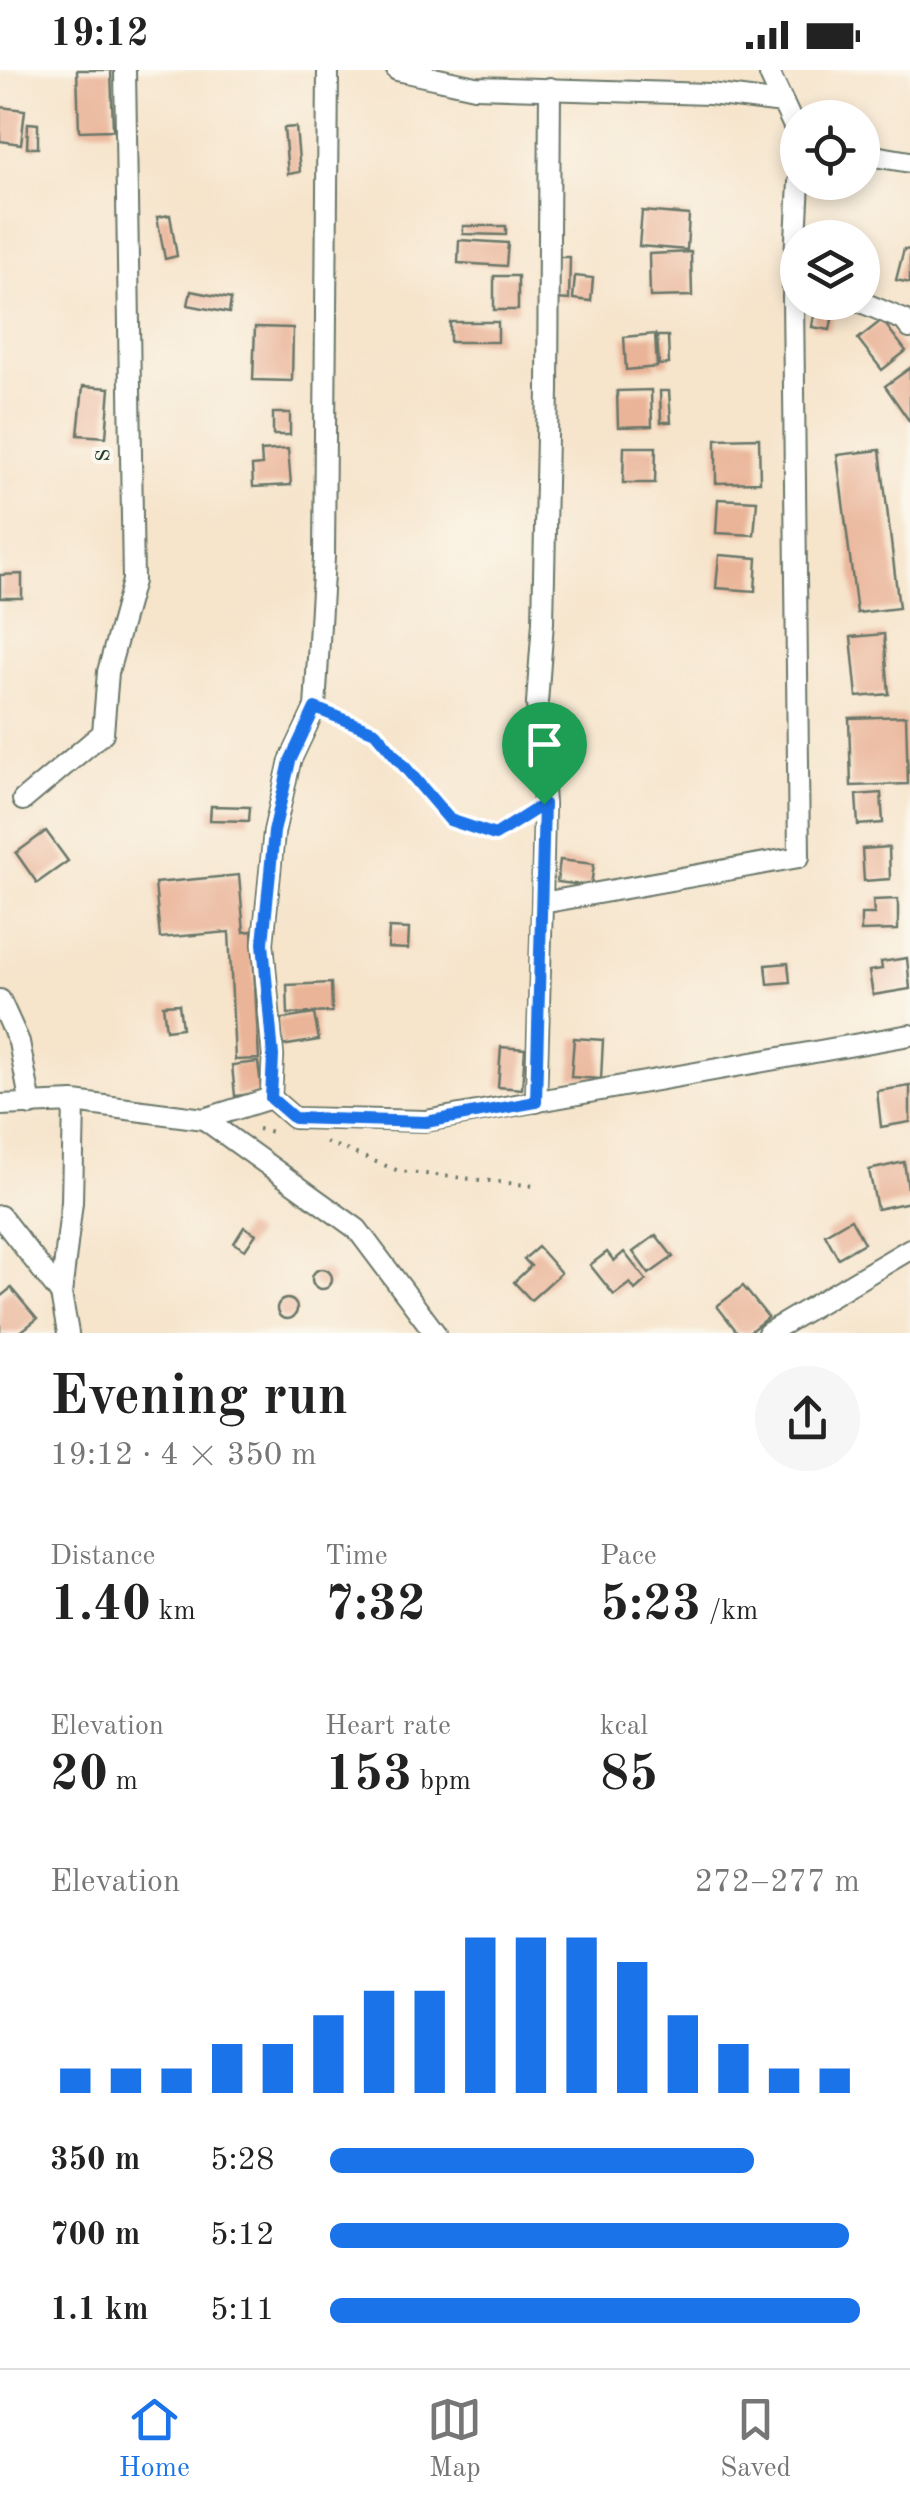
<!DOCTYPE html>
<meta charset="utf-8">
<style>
body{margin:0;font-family:"Old Standard TT",serif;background:#f6f6f6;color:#222;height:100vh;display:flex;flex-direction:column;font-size:38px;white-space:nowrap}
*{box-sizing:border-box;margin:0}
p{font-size:32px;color:#767676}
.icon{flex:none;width:55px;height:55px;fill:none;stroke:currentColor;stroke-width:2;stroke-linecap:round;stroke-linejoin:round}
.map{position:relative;height:1263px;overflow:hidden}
.drawer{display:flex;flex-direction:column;background:#fff;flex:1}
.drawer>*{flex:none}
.tools{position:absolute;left:780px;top:30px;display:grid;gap:20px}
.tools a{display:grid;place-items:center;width:100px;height:100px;border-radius:50%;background:#fff;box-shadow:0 5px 15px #0003;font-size:50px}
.pin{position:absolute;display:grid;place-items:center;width:85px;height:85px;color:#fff;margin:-102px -42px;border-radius:50% 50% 50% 0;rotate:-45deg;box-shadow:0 0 10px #0007}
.pin .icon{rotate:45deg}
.round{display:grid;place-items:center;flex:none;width:105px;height:105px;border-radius:52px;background:#f6f6f6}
.head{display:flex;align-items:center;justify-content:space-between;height:170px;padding:0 50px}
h1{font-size:55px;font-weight:600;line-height:75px}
.figures{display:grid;grid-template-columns:repeat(3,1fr);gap:15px;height:170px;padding:10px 50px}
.figures div{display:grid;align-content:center}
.figures b{font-size:50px;font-weight:600}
.figures small{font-size:28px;font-weight:400}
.figures p{font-size:28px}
.chart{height:280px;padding:20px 50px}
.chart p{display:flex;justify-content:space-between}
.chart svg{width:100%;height:180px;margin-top:10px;stroke:#1a73e8;stroke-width:6}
ul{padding:0 50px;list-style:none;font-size:32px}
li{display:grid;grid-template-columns:160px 120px 1fr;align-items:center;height:75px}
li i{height:25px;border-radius:12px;background:#1a73e8}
.status{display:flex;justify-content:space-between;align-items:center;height:70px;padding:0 50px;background:#fff;direction:ltr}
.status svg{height:28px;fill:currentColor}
.tabs{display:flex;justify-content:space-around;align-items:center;height:140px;border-top:2px solid #e0e0e0;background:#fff;font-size:28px;color:#767676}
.tabs a{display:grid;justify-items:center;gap:5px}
.tabs .on{color:#1a73e8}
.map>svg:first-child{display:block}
.building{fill:#eab498}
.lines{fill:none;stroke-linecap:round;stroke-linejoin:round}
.minor-casing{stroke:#6a7769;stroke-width:24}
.path{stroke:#6a7769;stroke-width:4;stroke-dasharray:2.5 8;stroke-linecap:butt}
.minor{stroke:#fff;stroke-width:20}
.route-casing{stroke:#fff;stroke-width:20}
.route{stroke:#1a73e8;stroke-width:12}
.labels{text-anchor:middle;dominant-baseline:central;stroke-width:8;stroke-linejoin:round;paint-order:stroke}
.street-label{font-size:30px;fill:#1f3d34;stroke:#fbf7ec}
</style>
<div class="status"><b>19:12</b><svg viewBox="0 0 49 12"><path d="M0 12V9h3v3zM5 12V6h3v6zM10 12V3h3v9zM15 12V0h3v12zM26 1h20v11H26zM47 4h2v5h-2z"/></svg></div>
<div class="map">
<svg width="910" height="1263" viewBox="0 0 910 1263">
<rect width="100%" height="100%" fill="#fbf7ec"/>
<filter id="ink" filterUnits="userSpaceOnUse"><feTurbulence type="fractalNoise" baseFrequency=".01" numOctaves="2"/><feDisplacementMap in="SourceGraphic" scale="20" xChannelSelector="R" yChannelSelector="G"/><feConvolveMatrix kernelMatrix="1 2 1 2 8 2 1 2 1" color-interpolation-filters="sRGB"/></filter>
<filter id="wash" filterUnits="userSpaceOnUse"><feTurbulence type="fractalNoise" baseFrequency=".0048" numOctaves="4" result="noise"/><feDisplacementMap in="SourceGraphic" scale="40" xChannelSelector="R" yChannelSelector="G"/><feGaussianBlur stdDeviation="2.25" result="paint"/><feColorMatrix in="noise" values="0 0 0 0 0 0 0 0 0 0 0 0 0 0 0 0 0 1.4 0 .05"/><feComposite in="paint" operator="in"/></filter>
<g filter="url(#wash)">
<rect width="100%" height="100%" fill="#f6e4cb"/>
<g id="blocks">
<!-- building -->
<g class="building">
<polygon points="77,0 111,0 113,60 79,61"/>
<polygon points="0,37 25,40 21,74 0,71"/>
<polygon points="28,53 38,54 38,78 27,78"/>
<polygon points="296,57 300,102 288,104 284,58"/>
<polygon points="642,141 689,145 687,180 639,176"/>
<polygon points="170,145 177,186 165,189 157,147"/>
<polygon points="463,156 506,156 506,165 463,164"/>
<polygon points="459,170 508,173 506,196 458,193"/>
<polygon points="904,179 910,180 910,213 896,210"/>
<polygon points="691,182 692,226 650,227 649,184"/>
<polygon points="559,187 570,187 569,230 557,229"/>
<rect x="494" y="206" width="24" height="34"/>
<polygon points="575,206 593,208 591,231 573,229"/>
<polygon points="191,221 231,229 229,243 188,235"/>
<polygon points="815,241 833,244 830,260 812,257"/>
<polygon points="882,250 906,281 882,300 858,269"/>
<rect x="450" y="252" width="48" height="20"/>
<polygon points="255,257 293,258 292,311 253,310"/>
<polygon points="655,264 657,297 626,300 624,267"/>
<polygon points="657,266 668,266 669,294 659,295"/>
<polygon points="910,298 910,352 885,316"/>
<polygon points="83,316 110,318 106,367 78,365"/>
<polygon points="651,320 652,356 618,357 617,321"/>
<polygon points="660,321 669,321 671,352 661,352"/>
<rect x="273" y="343" width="17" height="22"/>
<polygon points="759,368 760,412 716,413 716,369"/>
<polygon points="624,377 656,377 655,413 623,413"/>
<polygon points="288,379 291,415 253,417 252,396 262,395 261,381"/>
<polygon points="880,380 899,538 857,543 837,385"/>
<polygon points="718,429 757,431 754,465 716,463"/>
<polygon points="719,485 757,488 755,521 716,518"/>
<polygon points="22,504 22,528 0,528 0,505"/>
<polygon points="884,564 889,624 857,627 851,567"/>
<polygon points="906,646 908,714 851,716 849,648"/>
<polygon points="881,723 883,753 858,755 856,725"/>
<polygon points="211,736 250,737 249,751 210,750"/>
<polygon points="46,761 68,791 37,813 16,783"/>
<polygon points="889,777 890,809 864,811 862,779"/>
<polygon points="560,790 594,794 591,816 557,812"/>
<polygon points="239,805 244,862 252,861 259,989 235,990 229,862 160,868 155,813"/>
<polygon points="898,829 898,860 861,861 861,844 874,844 873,830"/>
<polygon points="389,858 409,859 408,879 388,878"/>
<polygon points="907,888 910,919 873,925 869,901 882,899 881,892"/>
<polygon points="788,893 790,912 768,914 766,895"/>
<polygon points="331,913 332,942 288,944 287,915"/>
<polygon points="179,934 182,958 166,960 163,935"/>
<polygon points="314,944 319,970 281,976 277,950"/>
<polygon points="574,968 603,970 601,1009 571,1007"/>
<polygon points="501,977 525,979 522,1019 498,1017"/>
<polygon points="258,992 262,1023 235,1026 232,995"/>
<polygon points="910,1016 910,1052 881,1057 877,1021"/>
<polygon points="904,1092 910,1132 877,1139 869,1100"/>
<polygon points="851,1149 864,1173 838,1188 825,1164"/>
<polygon points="244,1157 256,1164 245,1180 234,1173"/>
<polygon points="656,1165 673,1187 649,1204 633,1182"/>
<polygon points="538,1177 561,1203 531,1230 514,1212 531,1196 524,1189"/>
<polygon points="607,1182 614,1191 624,1182 646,1210 635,1220 630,1213 614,1225 590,1195"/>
<circle cx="322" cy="1209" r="10"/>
<polygon points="743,1216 768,1247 748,1263 738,1263 717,1236"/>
<polygon points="11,1218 37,1249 19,1263 0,1263 0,1227"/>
<circle cx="287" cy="1239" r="10"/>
</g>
</g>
</g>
<g filter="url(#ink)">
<use href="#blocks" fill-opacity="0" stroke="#6a7769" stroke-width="2.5"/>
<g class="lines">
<!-- minor casing -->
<g class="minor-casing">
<g id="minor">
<polyline points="397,0 475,17 710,24 783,33"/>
<polyline points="771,0 770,5 798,65"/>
<polyline points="862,84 910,92"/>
<polyline points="861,232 904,250 910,258"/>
<polyline points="23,730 103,663 108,602 133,511 125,0"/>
<polyline points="542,833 544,734 537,633 543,552 548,320 550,18"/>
<polyline points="0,930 19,972 31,1035"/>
<polyline points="271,1028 273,986 263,873 274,762 290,691 315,638 324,487 328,0"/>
<polyline points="536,1032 542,833 799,787 793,226 799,112"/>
<polyline points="0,1035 74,1032 204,1049 271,1028 294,1048 426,1051 910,965"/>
<polyline points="204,1049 357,1159 435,1263"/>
<polyline points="0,1146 61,1224"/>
<polyline points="68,1263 61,1224 72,1132 74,1032"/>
<polyline points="768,1263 910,1179"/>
</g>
</g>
<!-- path -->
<g class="path">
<polyline points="334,646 375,662 450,750 495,765 523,747"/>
<polyline points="258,1059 278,1063"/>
<polyline points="326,1072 399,1101 535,1116"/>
</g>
<!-- minor -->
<use href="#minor" class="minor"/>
</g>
</g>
<g class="lines" filter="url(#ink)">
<!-- route casing -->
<g class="route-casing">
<polygon id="route" points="315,638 375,662 450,750 495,765 544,734 536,1032 426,1052 294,1048 271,1028 273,986 263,873 274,762 290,691"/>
</g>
<!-- route -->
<use href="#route" class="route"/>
</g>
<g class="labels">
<!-- street labels -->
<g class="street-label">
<text transform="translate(101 385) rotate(-89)">s</text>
</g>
</g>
</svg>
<div class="tools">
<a><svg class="icon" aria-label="locate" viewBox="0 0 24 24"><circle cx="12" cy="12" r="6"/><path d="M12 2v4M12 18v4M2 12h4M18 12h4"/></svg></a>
<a><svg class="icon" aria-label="layers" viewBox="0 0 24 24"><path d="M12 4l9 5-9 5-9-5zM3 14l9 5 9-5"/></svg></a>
</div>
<div class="pin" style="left:544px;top:734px;background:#1e9e55"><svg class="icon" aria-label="arrive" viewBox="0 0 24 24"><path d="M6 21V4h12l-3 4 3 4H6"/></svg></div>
</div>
<section class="drawer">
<div class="head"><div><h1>Evening run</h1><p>19:12 · 4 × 350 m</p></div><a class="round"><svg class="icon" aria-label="share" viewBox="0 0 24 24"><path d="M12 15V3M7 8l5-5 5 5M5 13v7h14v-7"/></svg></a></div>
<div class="figures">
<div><p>Distance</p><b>1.40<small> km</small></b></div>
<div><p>Time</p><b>7:32</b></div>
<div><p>Pace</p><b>5:23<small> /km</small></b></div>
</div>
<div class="figures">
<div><p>Elevation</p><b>20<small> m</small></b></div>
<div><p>Heart rate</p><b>153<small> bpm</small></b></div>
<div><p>kcal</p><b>85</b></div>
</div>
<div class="chart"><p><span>Elevation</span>272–277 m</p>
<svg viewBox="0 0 160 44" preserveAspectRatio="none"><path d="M5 44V38M15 44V38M25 44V38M35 44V32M45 44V32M55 44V25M65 44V19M75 44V19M85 44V6M95 44V6M105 44V6M115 44V12M125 44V25M135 44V32M145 44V38M155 44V38"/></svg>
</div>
<ul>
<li><b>350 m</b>5:28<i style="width:80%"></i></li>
<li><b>700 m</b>5:12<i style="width:98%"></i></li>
<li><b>1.1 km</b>5:11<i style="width:100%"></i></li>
</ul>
</section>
<nav class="tabs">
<a class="on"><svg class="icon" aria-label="home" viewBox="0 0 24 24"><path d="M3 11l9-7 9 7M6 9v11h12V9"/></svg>Home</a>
<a><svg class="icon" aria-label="map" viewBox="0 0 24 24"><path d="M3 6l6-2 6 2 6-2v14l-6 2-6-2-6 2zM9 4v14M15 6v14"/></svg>Map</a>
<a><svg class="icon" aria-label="saved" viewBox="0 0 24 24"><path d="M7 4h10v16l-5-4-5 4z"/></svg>Saved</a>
</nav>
